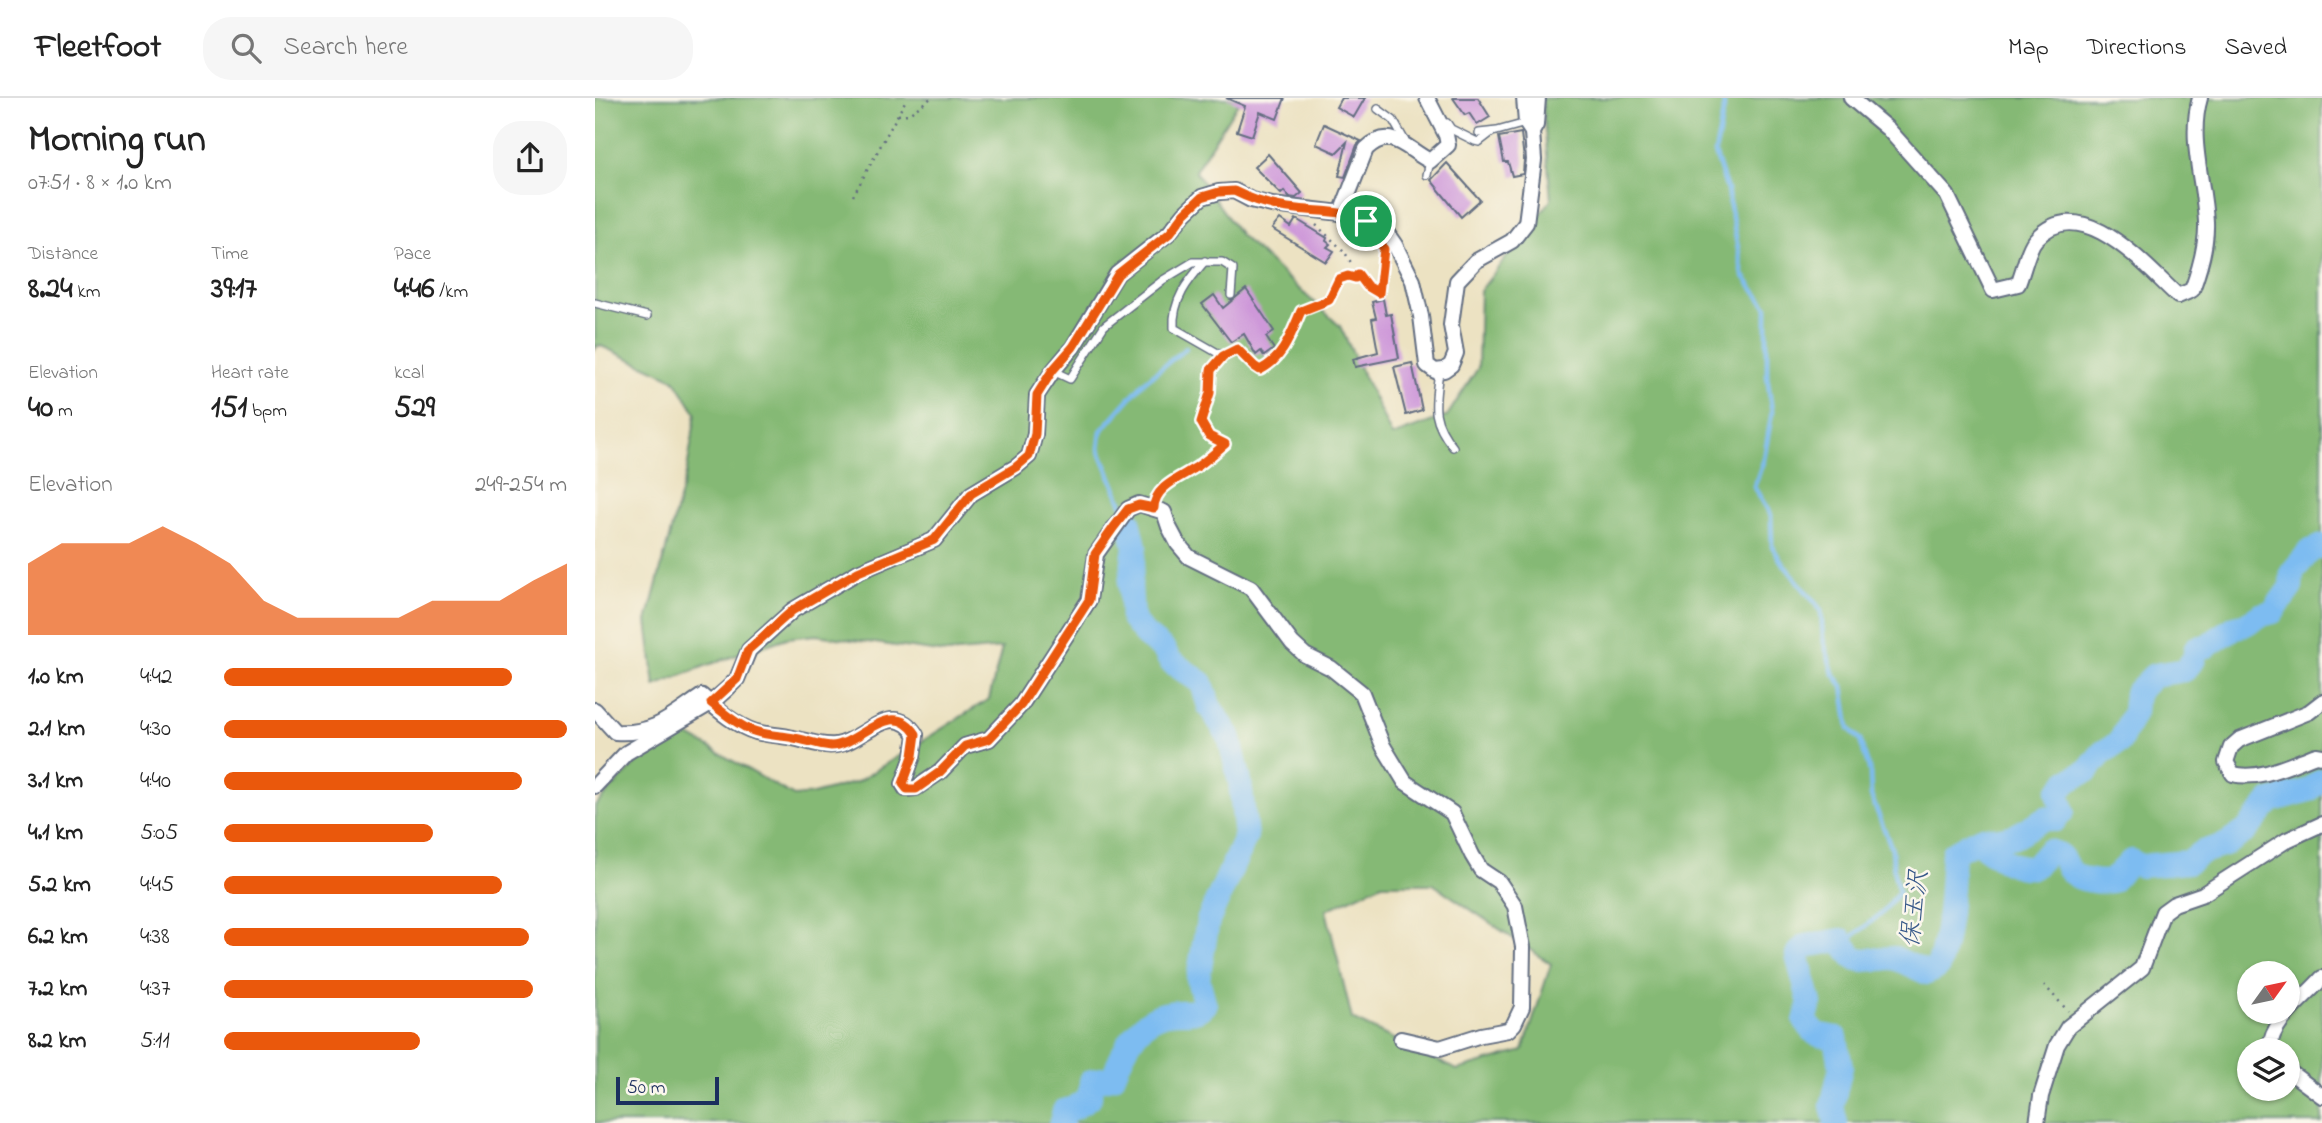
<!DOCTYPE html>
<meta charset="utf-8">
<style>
body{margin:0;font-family:"Indie Flower","Klee One",sans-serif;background:#f6f6f6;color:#222;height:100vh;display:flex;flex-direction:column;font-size:26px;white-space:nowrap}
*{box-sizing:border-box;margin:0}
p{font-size:23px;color:#767676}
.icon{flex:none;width:38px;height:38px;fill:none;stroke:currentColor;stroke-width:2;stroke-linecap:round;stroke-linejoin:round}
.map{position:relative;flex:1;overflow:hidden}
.sheet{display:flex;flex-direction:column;background:#fff;width:595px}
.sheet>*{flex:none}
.needle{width:46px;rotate:57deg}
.buttons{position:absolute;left:1642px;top:863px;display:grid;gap:14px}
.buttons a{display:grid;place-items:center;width:63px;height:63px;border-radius:50%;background:#fff;box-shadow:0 2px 5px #0004;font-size:35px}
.scale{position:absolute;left:21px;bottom:18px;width:103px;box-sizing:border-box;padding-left:7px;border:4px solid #1b2f5e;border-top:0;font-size:19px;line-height:24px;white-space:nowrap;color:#1b2f5e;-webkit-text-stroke:5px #fbf7ec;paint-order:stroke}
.pin{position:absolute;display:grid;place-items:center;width:60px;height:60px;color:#fff;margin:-30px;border:4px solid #fff;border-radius:50%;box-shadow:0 2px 7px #0007}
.round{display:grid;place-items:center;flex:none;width:74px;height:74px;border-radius:28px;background:#f6f6f6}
.headline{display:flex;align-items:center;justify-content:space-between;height:119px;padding:0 28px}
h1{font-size:38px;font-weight:700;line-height:52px}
.metrics{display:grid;grid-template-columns:repeat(3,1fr);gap:10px;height:119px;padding:7px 28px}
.metrics div{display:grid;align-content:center}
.metrics b{font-size:30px;font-weight:700}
.metrics small{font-size:19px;font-weight:400}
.metrics p{font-size:19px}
.chart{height:196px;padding:14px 28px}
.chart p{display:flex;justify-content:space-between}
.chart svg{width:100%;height:126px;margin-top:7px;fill:#ea580c;opacity:.7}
ul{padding:0 28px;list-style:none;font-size:23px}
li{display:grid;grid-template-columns:112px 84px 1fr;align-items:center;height:52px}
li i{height:18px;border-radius:9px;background:#ea580c}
header{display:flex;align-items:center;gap:42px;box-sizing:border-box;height:98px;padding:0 35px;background:#fff;border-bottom:2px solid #e0e0e0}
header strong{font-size:33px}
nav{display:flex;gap:38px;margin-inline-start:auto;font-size:24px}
.search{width:490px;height:63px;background:#f6f6f6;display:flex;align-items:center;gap:18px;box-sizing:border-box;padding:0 24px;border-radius:28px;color:#767676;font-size:26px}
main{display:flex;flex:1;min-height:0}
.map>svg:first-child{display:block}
.forest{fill:#85b974;stroke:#507469;stroke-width:2;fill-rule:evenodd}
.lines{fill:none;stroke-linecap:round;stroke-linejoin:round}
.stream{stroke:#7dbcf1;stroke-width:4.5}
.river{stroke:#7dbcf1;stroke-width:24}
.building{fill:#ce98d9}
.lane-casing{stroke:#646e81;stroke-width:10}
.street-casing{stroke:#646e81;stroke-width:18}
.path{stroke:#646e81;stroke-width:2.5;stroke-dasharray:2 5;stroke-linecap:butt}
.lane{stroke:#fff;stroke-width:7}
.street{stroke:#fff;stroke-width:14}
.route-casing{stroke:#fff;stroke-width:14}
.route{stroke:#ea580c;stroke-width:9}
.labels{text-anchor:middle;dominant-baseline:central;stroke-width:5;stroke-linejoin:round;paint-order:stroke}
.water-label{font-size:26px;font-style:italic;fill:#38598a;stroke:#fbf7ec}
</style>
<header>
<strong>Fleetfoot</strong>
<div class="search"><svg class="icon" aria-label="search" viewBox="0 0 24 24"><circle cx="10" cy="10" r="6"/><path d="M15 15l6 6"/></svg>Search here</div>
<nav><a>Map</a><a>Directions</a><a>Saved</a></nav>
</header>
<main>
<section class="sheet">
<div class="headline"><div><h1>Morning run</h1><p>07:51 · 8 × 1.0 km</p></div><a class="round"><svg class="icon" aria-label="share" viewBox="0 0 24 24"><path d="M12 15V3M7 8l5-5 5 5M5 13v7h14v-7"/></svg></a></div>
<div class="metrics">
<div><p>Distance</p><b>8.24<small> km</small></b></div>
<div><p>Time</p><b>39:17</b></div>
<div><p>Pace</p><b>4:46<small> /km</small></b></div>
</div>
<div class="metrics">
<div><p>Elevation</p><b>40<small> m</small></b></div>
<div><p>Heart rate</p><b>151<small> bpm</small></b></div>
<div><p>kcal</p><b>529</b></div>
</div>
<div class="chart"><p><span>Elevation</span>249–254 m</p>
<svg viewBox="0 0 160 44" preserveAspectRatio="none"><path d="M0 44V19L10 12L20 12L30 12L40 6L50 12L60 19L70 32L80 38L90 38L100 38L110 38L120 32L130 32L140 32L150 25L160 19V44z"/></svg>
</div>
<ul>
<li><b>1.0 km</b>4:42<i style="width:84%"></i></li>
<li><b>2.1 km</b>4:30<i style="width:100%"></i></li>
<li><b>3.1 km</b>4:40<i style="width:87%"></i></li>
<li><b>4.1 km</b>5:05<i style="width:61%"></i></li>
<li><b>5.2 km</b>4:45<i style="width:81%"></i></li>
<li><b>6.2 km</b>4:38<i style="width:89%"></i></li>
<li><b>7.2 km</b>4:37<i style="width:90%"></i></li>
<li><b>8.2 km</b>5:11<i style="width:57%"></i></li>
</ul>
</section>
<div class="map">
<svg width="1727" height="1025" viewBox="0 0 1727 1025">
<rect width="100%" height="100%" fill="#fbf7ec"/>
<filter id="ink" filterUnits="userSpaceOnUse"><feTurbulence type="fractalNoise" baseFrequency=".0143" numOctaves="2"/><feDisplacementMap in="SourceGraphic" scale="14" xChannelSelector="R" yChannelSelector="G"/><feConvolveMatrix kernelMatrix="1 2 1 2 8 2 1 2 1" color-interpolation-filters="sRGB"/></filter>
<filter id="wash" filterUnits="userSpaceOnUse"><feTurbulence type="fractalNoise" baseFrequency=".00686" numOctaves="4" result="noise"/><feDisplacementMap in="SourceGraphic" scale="28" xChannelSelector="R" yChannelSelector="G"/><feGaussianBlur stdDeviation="1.57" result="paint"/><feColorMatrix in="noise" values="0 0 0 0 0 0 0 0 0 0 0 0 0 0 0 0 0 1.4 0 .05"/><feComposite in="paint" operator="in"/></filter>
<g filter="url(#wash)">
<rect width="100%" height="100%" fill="#ece2c2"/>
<!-- forest -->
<path class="forest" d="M0,0H644L643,5L600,73L645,137L745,228L797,338L852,318L883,270L885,193L956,102L947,0H1727V1025H0V708L77,628L199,698L218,696L262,684L394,601L407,550L352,555L221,537L192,540L110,568L60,588L52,523L92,372L101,315L79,281L4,247L0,251ZM787,786H838L956,866L928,953L862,972L757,921L731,812ZM1654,875H1692V914H1654ZM1654,952H1692V990H1654Z"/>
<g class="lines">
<!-- stream -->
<g class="stream">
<polyline points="1128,0 1129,10 1120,55 1132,92 1148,177 1172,209 1172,277 1177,314 1169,361 1159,389 1176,417 1177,448 1186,463 1226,512 1228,541 1238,575 1248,588 1254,630 1265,642 1275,674 1276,698 1297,751 1299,775 1304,794 1287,815 1248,846"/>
<polyline points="529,411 504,351 506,333 549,284 591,250"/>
</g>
<!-- river -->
<g class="river">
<path d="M1381,743C1399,755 1416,772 1439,769L1453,753C1472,756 1467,766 1477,775C1486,783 1506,785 1517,783L1536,763L1546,768L1593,764L1607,754L1630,747L1651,733L1676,703L1714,692L1727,682"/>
<path d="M466,1025L469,1013L479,1010L495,999L496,983L518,979C528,953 542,920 574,915C589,912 597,918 610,907L603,881L613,823L651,738L645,684L634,638L614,608L607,585L575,563L569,552L550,537L537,521L535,486L540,448L534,423"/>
<path d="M1241,1025L1237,1008L1246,969L1241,940L1221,936L1210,923L1215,905L1202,857L1210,848L1246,842L1259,860L1267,862L1300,860L1332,875L1343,869C1355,833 1356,793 1358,755L1385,740L1406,741L1420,738L1450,720L1460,722L1468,713L1463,694L1473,683L1492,673L1508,654L1525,644L1539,614L1541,595L1559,577L1590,572L1599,561L1601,550L1612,548L1640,529L1649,527L1666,517L1678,514L1696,489L1697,474L1715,453L1727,448"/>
</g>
</g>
<g id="blocks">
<!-- building -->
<g class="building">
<polygon points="631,0 690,0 682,21 665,14 657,38 642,33 650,8"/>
<polygon points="746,0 770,0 759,19 741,9"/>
<polygon points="858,0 883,0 895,19 882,27 874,15 870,17"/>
<polygon points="729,26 766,43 762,47 750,79 744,78 752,44 741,55 721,46"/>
<polygon points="926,35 929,62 928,76 917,78 913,64 909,64 904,39"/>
<polygon points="673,56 707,95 701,100 694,99 689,93 686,96 659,69"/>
<polygon points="852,65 885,102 866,119 836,82"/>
<polygon points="685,121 696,129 701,121 732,140 731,143 735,146 732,149 739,153 731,164 677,131"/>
<polygon points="651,191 679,233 671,239 679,251 669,258 666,253 661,257 649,236 636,244 607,206 619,197 628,210"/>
<polygon points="788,201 791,217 796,216 804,260 760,269 758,261 783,254 777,221 781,220 777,204"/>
<polygon points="817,265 827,312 811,317 799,269"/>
</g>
</g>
</g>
<g filter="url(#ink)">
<use href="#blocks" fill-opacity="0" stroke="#646e81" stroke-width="2"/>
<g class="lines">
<!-- lane casing -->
<g class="lane-casing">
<g id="lane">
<polyline points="783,11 798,22 811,45"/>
<polyline points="852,25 856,31 880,43 884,44 897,34"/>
<polyline points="884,35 902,33 931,25"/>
<polyline points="832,77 835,63"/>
<path d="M610,163C593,183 577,202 579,230L628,258"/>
<polyline points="763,176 772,188 784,195 789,151 781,139 768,131 771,123"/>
<polyline points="0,205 52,218"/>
<polyline points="458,273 475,281 509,228 568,182 598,164 627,164 638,171 636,197"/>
<path d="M844,273C840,306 835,321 858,349"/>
</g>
</g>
<!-- street casing -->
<g class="street-casing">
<g id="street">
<polyline points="929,0 931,25 937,34"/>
<path d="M1256,0L1293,31L1352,97L1398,192L1423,186C1428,175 1433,149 1441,141C1486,92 1550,168 1583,198L1597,192C1605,170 1612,147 1611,124C1609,83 1593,41 1605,0"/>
<path d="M746,115L771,51C796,27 811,51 835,63L853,47L851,37L832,0"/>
<path d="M1727,604L1714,614L1644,642L1636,649L1631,664L1638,676C1665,683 1696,666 1721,657L1727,658"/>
<path d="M0,612L20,634C59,637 76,619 107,598C122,611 141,628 161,634C173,637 186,637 198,640C212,643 227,649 241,647C267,645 297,599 321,637L318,658L308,686L311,691L321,690L345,674L370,648L394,641L426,607L494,502L501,456L533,411L544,406L569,414L574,429L583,446L594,459L656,490L697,545L710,557L736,570L767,595L788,648L810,684L857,715L877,757L886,772L904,784L920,808L928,849L927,909L919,926L913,932L886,937L845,950L806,941"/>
<polyline points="0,688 31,655 116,605 133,590 142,581 154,552 198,512 263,474 339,442 376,396 421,369 434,358 440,336 442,297 458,273 478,249 522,176 574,135 590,115 607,99 624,94 639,93 656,102 677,107 746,115 767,121 789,131 800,147 818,183 826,218 832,267 840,273 849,272 856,267 861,255 856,227 862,183 881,163 917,143 931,125 939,62 937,34 941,27 943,0"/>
<path d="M1676,952C1671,928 1712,898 1727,880"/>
<polyline points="1692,972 1727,998"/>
<polyline points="1442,1025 1446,998 1462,947 1473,929 1547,870 1568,814 1579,806 1608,796 1692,742 1727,726"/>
</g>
</g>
<!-- path -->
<g class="path">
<polyline points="303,17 314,16 336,0"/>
<polyline points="258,98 312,0"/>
<polyline points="721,127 749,153 758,168"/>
<path d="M636,254L642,251L659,268L665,272C689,260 696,236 706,213L734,202L744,181L754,179"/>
<polyline points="564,397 575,384 606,366 630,346 614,338 606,324 615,295 616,272 623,264"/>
<polyline points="1449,887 1473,913"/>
</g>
<!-- lane -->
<use href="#lane" class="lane"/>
<!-- street -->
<use href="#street" class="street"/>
</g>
</g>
<g class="lines" filter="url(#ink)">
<!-- route casing -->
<g class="route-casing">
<path id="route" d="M639,93C659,103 679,109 702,111C725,114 750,112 771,123L768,131L781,139L789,151L784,195L772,188L763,176L760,180L753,178L744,181L734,202L706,213C696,236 689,260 665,272L659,268L642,251L628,258L616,272L615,295L606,324L614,338L630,346C621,354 612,362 603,368C587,379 559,388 559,410L544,407L533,411L519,429L500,456L494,502L426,607L394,641L370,648L345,674L321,691H312L308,686L318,658L321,636C296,598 264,648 236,648C223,647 211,642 199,640C185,637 170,638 156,632C141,626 129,615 116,605L142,581L153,552L198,512L263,474L339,442L376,396L421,369L434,358L440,336L442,297L457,273L478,249L523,176L575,135L590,115L607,99L624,94Z"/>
</g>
<!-- route -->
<use href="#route" class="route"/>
</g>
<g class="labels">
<!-- water labels -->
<g class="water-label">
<text transform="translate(1321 811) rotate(-83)">保玉沢</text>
</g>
</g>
</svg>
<div class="buttons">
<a><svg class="needle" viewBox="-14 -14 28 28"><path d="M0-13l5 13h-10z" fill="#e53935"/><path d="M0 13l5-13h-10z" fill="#767676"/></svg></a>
<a><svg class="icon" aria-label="layers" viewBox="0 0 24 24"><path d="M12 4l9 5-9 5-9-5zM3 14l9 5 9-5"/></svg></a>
</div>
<div class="scale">50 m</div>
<div class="pin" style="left:771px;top:123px;background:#1e9e55"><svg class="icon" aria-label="arrive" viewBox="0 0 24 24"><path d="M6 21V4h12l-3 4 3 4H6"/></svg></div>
</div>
</main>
